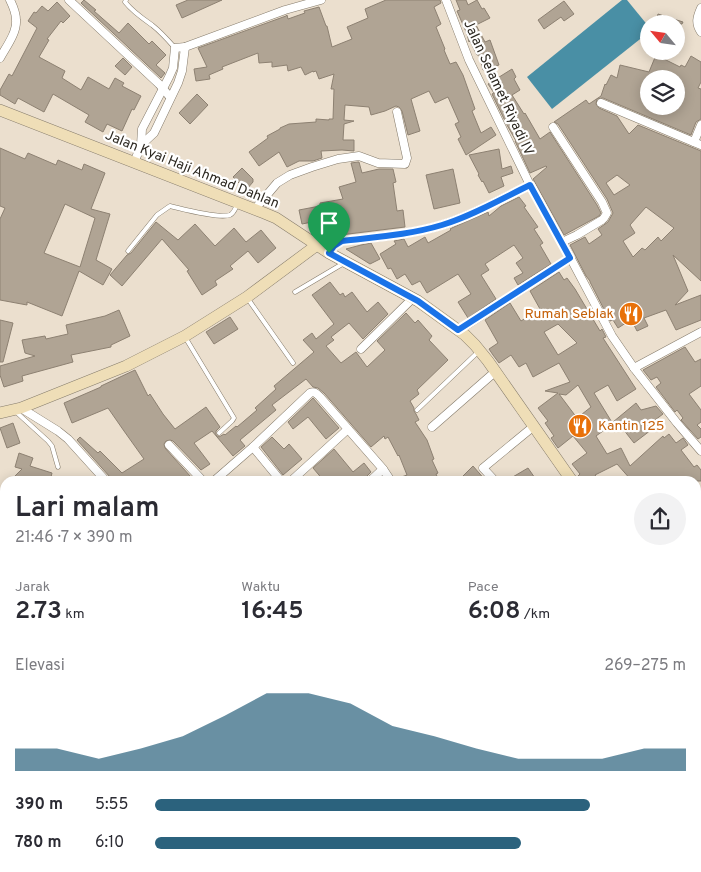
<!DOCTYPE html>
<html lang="id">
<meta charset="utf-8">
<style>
body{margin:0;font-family:Overpass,sans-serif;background:#f2f2f3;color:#2b2b33;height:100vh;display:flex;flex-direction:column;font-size:19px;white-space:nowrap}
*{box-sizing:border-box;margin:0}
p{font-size:16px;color:#7c7c81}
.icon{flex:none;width:28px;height:28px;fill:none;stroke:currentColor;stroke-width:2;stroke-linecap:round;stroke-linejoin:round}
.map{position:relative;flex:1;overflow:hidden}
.details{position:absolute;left:0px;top:476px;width:701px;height:396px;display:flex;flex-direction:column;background:#fff;border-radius:15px 15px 0 0;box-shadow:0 2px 12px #0003}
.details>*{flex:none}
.needle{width:32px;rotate:299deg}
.tools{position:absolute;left:640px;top:15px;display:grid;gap:10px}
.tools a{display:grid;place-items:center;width:45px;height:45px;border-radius:50%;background:#fff;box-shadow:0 2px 12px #0003;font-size:25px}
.pin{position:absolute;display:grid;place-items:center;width:42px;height:42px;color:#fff;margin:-51px -21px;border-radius:50% 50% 50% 0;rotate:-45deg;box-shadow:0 0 5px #0007}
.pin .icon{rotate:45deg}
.round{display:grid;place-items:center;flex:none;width:52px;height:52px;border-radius:26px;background:#f2f2f3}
.head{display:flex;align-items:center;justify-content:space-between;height:85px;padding:0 15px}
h1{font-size:28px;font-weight:600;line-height:38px}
.metrics{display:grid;grid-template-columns:repeat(3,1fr);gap:8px;height:85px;padding:5px 15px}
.metrics div{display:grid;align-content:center}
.metrics b{font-size:25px;font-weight:600}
.metrics small{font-size:14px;font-weight:400}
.metrics p{font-size:14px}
.chart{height:140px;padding:10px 15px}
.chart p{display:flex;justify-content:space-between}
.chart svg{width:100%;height:90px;margin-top:5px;fill:#2b627d;opacity:.7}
ul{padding:0 15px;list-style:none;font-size:16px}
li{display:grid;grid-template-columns:80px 60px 1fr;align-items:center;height:38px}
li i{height:12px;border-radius:6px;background:#2b627d}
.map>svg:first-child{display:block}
.water{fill:#498fa5}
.building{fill:#b0a494;stroke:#8d8172;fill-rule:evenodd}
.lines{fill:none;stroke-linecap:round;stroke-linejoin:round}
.lane-casing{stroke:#857b6b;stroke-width:5}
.street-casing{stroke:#857b6b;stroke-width:9}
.secondary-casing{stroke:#857b6b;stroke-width:12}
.lane{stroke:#fff;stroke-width:4}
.street{stroke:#fff;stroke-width:8}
.secondary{stroke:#efdeb7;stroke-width:11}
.route-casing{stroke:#fff;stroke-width:10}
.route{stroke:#1a73e8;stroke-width:6}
.labels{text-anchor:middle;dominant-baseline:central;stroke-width:4.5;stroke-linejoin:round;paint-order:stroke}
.street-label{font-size:14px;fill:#2c2821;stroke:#fff}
.food-label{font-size:14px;fill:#c56008;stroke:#fff;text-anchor:end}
</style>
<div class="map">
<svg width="701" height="872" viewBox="0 0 701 872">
<rect width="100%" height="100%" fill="#ebdfce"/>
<!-- water -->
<polygon class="water" points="622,0 627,0 649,27 649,32 552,109 527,77"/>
<!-- building -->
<g class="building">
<polygon points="84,0 96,10 94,11 119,33 128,23 149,44 152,41 166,55 156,65 165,73 161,78 81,3"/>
<polygon points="188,0 222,0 182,18 176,5"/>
<polygon points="386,0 440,0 441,3 434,7 441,24 436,27 445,49 444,50 450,64 456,62 463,75 475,109 472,111 481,133 491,127 496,135 466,155 458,139 461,137 455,124 459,122 448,97 435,103 429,91 411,99 420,131 408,135 402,111 399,107 396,106 385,111 371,115 369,107 345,105 344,120 354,121 344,124 343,140 354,140 354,151 342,150 321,151 322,158 313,161 299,161 287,167 279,152 259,166 249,152 268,138 267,136 280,129 280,128 289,124 316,122 316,119 329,120 329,119 333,119 334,89 331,89 334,74 319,79 316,71 313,72 313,71 305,75 301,67 288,71 287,65 272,67 272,62 259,63 258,53 222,67 223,69 209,75 210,79 196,81 194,69 207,67 198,48 286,16 287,15 288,19 305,13 304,11 319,7 326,26 327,26 332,47 352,39 347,27 368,18 365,9"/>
<polygon points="456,0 466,0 468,5 477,0 482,9 484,8 490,18 476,25 485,42 490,40 499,65 483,70 479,55 477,55 470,41 469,42 467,34 457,11 460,10"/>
<polygon points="564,1 574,14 564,21 561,17 544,29 538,20"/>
<polygon points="57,2 70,16 63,23 61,21 47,39 49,40 39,57 65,71 62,78 81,90 88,77 109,89 115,78 124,83 122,86 141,96 134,110 132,109 122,131 107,124 103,132 85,122 89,115 53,94 44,112 18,98 15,104 0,95 0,90 9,74 12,76 37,28 28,21 34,12 36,13 42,6 48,11"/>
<polygon points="658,14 683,22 682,24 655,24"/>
<path d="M656,55L680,67L681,65L685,67L691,56L701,62V82L698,88L701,89V119L696,122L691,135L603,98L597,99L596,104L599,108L617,116L629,134L638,125L701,151V281L673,255L688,291L675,305L701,295V320L676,330L666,310L644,318L648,326L637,331L633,323L630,324L629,321L618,328L613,320L610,321L590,282V281L586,276L570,245L585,237L589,244L602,235L598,229L608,222L613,213L607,199L558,124L554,122L586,100L589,104L601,96L605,84L606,85L611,75L617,78L620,65L649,72ZM649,79H676V106H649ZM617,175L630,185L614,195L606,183ZM646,207L674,228L661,241L658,237L645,250L642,248L633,257L623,241L635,233L630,225Z"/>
<polygon points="123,58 132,67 125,75 115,66"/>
<polygon points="512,69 516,77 514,79 520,90 512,95 524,114 525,113 540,139 550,132 597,205 601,213 599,216 564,235 533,179 547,167 546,166 530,173 515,141 516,141 507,125 492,94 494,93 488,84"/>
<polygon points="197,94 208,105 190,124 179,113"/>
<path d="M0,148L25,159L28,153L56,165L58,160L82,170L84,164L105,173L91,209L110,214L96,260L112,269L103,285L79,271L62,316L27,302V305L0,300V219L5,208L0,206ZM65,204L95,218L80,267L44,253Z"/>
<polygon points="499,149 502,169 511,166 513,173 501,177 504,186 489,193 483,181 482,182 478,175 479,174 469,155"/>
<polygon points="358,162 359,162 362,173 379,169 393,169 396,182 393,183 397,211 403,210 405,227 324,237 322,220 302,224 299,210 320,206 320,203 343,199 339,187 356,182 351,163"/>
<polygon points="242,168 253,179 253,182 246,190 233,177"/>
<polygon points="453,169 460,203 434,209 426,175"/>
<polygon points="519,197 526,206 524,207 538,227 534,229 543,243 540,245 551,264 518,285 514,278 523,273 516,263 523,258 514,245 485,264 489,270 481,275 496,299 468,318 458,302 471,294 458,274 427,293 420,281 412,285 405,274 397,279 391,268 388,269 380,254 396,244 394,241 404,239 408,247 425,237 428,243 451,230 450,229 454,227 488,212 489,216 501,206"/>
<polygon points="156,222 178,240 195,224 215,246 234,228 246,242 261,230 276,248 258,263 248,251 230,266 233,269 215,281 217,285 202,295 187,271 189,270 162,239 122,286 110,275 127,255 131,253"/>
<polygon points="371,243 380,259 370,264 346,249 361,245"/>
<path d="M559,272L564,280L567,278L575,289L600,331L602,329L606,337L603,338L636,389L617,401L608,385L594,393L613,424L596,436L607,454L621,448L630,466L663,436L664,438L669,434L676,443L683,438L688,445L681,450L694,467L697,465L701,470V481H632L617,464L595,475L600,481H582L578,476L580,474L572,464L587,453L573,436L558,448L551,438L554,436L545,423L548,421L538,408L558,393L545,391L570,382L559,363L533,377L526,363L519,367L511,355L499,363L493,355L489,349L498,343L485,320L510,303L521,321L540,309L530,291ZM558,324L577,343L558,355L544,332ZM578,385L591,407L577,418L559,394L566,395Z"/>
<polygon points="330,282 340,295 343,293 345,297 352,292 367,312 378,302 388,314 363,339 349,323 331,337 334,340 326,346 341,363 356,352 367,367 385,350 377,341 406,313 415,323 418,320 432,336 429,340 448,360 417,390 419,394 410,401 414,408 414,411 416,414 419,420 415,422 427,440 434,459 432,460 438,473 436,474 439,481 397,481 396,479 407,475 399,455 398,456 388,437 385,439 384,436 371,447 324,393 318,388 313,387 306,379 272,405 276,410 240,440 245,446 233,456 212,431 194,443 210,464 201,470 173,441 170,440 166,441 164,444 165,448 191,477 190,478 193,481 163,481 160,478 155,481 111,481 112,479 110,477 77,440 80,437 98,453 100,451 122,473 144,459 124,431 108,408 72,423 64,403 101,387 101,386 135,370 148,396 150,394 163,414 175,429 206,407 220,427 216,431 216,435 219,437 224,434 225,435 236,426 237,427 257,410 255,408 276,389 274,386 314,352 303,340 312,333 316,339 334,324 312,295"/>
<polygon points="119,310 130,336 111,345 111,347 71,355 73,362 22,376 23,381 4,387 0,375 0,366 35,356 25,353 22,340 45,336 46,339 68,334 66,325 105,316"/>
<polygon points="230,317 238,329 214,344 206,332"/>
<polygon points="0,320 13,323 3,362 0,362"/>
<polygon points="685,347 695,362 701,359 701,386 689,394 701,410 701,422 697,425 701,429 701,437 698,439 681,420 683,418 677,410 675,412 656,387 661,383 657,377 651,380 643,370"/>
<polygon points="313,398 339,428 326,439 308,417 293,429 288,422"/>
<polygon points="636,403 641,410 656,406 663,414 651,423 655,427 634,443 623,429 618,431 613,422"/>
<polygon points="13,423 20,443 7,448 0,428"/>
<polygon points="272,437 284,449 289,444 302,459 283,475 261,447"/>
<polygon points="334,449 353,472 364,463 371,472 366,477 364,481 324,481 313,468"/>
<polygon points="19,453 33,458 30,466 52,473 50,481 10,481 22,469 15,467"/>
<polygon points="473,466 486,481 468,481 463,476"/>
<polygon points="528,468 537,481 506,481"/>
</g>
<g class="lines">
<!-- lane casing -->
<g class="lane-casing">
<g id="lane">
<path d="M126,0L125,2C133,12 142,18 152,25C161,32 168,40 175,48"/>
<path d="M128,251L157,215L170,206C183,209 219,219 230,215C234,213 235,209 237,205"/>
<polyline points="295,292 344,263"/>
<polyline points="248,299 293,363"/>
<polyline points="185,337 234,418 232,421 219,433"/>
<polyline points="417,410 479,351"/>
<polyline points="15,411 48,441 52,446 58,467"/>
</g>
</g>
<!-- street casing -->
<g class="street-casing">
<g id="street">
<polyline points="69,0 159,84 170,97"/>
<polyline points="446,0 469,60 530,185 562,242 612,336 634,368 677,423 701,451"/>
<path d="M701,8C697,17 695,23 701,32"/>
<path d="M0,58C6,47 17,33 16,20C16,13 13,6 10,0"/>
<polyline points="601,103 701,145"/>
<polyline points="553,127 602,202 607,213 604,218 602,220 577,235 562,242"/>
<polyline points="694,142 701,125"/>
<polyline points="141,145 154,133 178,83 182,71 185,47"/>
<polyline points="134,163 141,145 142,129 169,77 173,68 175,48 185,47 285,10 321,0"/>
<polyline points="255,209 277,183 290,175 312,167 338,159 359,156 378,163 405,164 407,158 397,112"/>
<path d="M329,253L334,246L342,241C375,237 409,235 442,225C472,216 501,199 530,185"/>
<polyline points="459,330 570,258"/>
<polyline points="361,349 413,298"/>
<polyline points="634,368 701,332"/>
<polyline points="21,408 58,431 68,439 106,481"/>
<polyline points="432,427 496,371"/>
<polyline points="169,445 203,481"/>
<polyline points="253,447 281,481"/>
<path d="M214,481L253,447L310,393C315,391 317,394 320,397L383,469L391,481"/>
<polyline points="291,481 348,429"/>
<polyline points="370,481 383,469"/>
<polyline points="495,481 483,468 534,426"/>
<polyline points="0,614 5,636"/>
<polyline points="0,692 5,692"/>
<polyline points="0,722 5,722"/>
<polyline points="0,795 5,788"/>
<polyline points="0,814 5,821"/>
<polyline points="31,868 34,872"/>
<polyline points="141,868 146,872"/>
<polyline points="324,868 326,872"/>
<polyline points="439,868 440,872"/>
<polyline points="621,868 624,872"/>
<polyline points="0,870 5,867"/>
</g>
</g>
<!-- secondary casing -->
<g class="secondary-casing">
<g id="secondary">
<polyline points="0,110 264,213 276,218 329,253 418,301 465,335 475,345 488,361 572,481"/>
<polyline points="0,413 21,408 126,366 185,336 247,297 317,245"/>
<polyline points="696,706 701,712"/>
<polyline points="696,786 701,785"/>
<polyline points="450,872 475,868"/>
</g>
</g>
<!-- lane -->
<use href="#lane" class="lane"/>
<!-- street -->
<use href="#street" class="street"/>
<!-- secondary -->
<use href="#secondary" class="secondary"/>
</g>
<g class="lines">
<!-- route casing -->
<g class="route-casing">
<path id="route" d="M530,185L570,258L458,330L418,301L329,253L334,246L342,241C375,237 409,235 442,225C472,216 501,199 530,185Z"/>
</g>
<!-- route -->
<use href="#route" class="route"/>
</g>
<!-- icons -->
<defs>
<g id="restaurant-disc" transform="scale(1.25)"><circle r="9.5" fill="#e8710a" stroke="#fff"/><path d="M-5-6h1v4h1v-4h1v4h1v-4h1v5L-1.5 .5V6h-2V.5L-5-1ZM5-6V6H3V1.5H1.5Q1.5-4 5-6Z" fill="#fff"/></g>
</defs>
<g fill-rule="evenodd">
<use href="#restaurant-disc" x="631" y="314"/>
<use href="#restaurant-disc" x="580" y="426"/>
</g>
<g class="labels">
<!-- street labels -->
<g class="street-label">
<text transform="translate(498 88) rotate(65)">Jalan Selamet Riyadi IV</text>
<text transform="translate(192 170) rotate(22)">Jalan Kyai Haji Ahmad Dahlan</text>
</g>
<!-- food labels -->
<g class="food-label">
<text x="614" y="314">Rumah Seblak</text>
<text x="598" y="426" text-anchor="start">Kantin 125</text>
</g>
</g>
</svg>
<div class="tools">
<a><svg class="needle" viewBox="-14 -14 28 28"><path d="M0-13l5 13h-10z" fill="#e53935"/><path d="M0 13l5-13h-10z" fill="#7c7c81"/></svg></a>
<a><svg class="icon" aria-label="layers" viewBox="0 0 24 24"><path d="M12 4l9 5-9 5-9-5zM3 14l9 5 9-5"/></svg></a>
</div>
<div class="pin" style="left:329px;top:253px;background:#1e9e55"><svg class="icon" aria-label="arrive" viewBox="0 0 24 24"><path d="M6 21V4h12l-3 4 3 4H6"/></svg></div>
<section class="details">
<div class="head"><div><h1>Lari malam</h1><p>21:46 · 7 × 390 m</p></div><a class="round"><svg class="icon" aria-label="share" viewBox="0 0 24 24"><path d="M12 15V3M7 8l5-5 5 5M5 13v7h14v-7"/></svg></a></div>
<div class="metrics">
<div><p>Jarak</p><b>2.73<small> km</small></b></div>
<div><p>Waktu</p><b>16:45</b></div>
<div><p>Pace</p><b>6:08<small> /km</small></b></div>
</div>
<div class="chart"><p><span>Elevasi</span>269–275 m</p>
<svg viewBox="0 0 160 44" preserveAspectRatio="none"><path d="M0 44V33L10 33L20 38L30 33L40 27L50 17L60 6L70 6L80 11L90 22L100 27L110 33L120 38L130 38L140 38L150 33L160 33V44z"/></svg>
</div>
<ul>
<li><b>390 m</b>5:55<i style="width:82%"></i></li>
<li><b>780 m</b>6:10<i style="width:69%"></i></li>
</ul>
</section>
</div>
